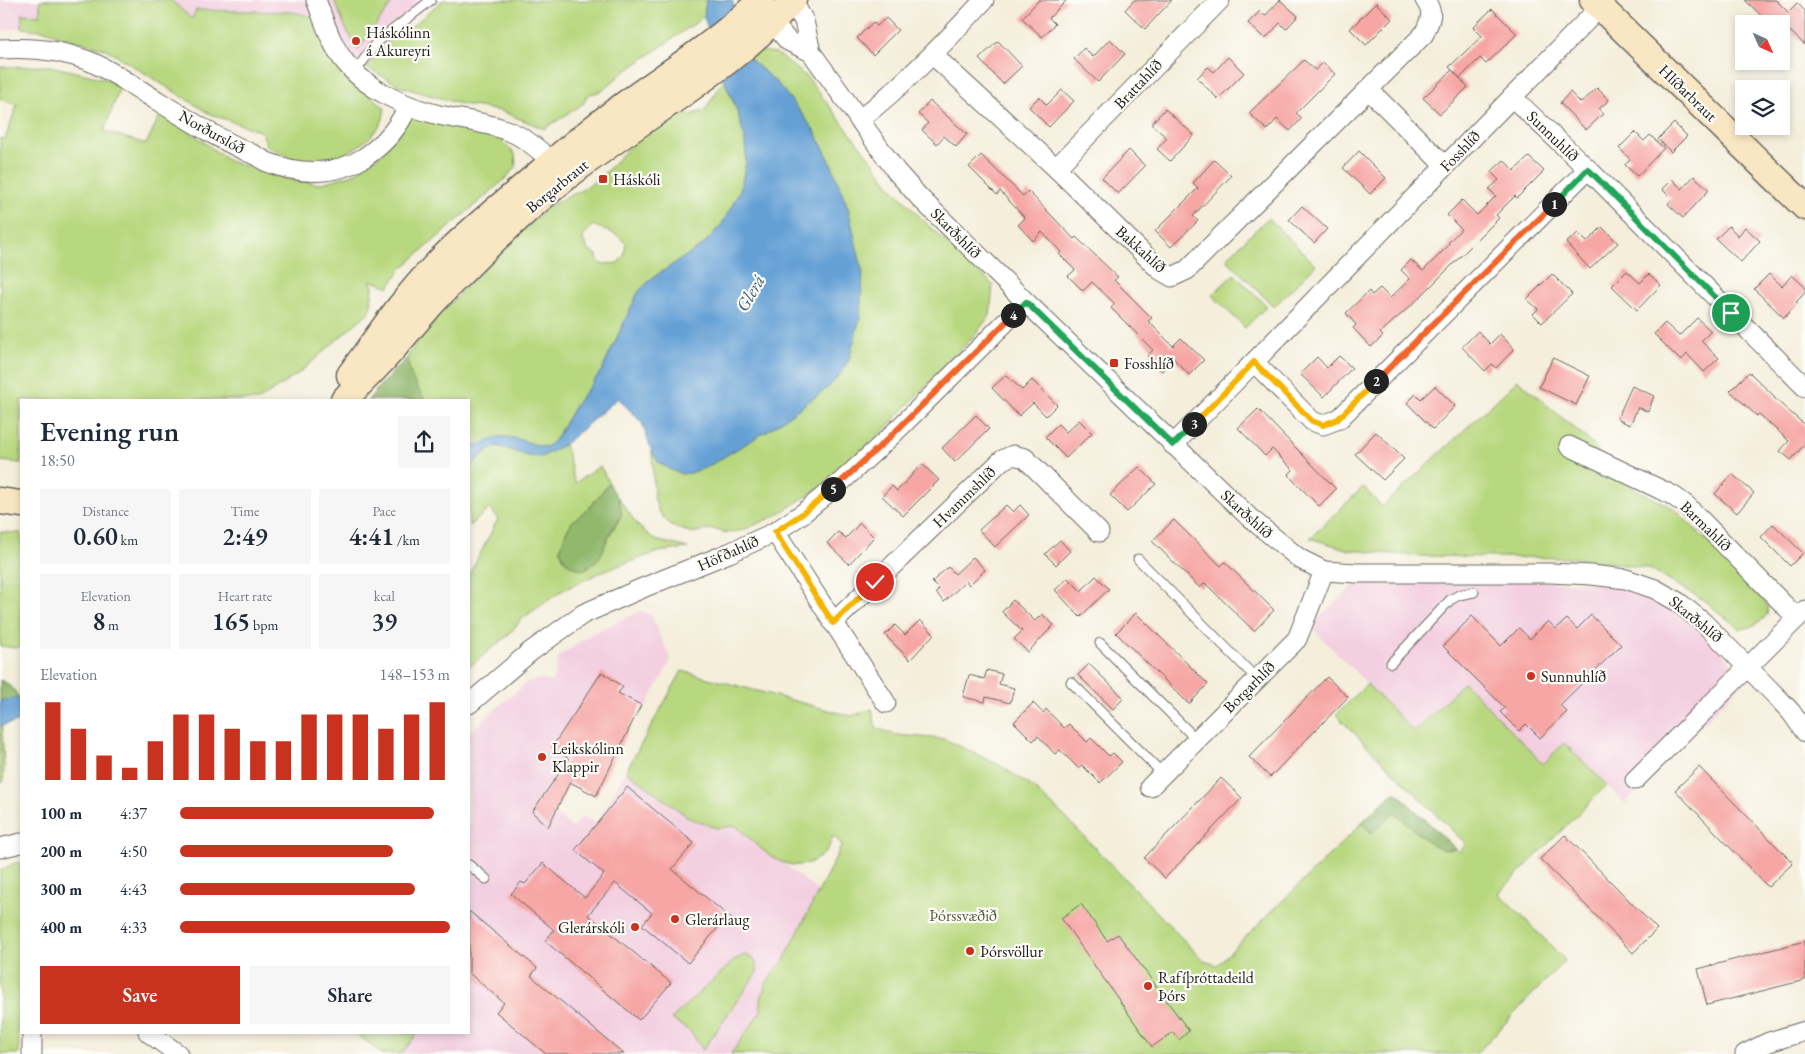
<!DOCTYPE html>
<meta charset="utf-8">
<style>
body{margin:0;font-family:"EB Garamond",serif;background:#f6f6f7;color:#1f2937;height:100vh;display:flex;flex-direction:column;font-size:19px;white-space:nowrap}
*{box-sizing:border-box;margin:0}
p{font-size:16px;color:#747a83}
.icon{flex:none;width:28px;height:28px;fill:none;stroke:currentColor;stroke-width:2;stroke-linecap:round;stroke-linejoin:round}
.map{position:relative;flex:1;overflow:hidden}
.sheet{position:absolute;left:20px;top:399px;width:450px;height:635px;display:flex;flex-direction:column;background:#fff;border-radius:0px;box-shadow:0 2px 8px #0003}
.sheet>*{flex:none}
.needle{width:32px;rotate:135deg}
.fabs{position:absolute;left:1735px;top:15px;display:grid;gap:10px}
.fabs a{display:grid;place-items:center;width:55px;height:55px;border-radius:0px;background:#fff;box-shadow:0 2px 8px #0003;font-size:25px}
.pin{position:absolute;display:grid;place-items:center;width:42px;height:42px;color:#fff;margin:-21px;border:2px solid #fff;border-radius:50%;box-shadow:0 1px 5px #0007}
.km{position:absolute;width:25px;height:25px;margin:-12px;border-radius:50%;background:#222;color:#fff;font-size:14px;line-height:25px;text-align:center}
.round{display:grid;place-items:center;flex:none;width:52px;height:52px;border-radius:0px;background:#f6f6f7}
.overview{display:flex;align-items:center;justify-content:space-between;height:85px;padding:0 20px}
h1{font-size:28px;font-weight:600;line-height:38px}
.stats{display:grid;grid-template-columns:repeat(3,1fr);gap:8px;height:85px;padding:5px 20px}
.stats div{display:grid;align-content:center;border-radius:0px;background:#f6f6f7;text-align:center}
.stats b{font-size:25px;font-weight:600}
.stats small{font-size:14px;font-weight:400}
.stats p{font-size:14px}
.chart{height:140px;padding:10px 20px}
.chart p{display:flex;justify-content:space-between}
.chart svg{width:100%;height:90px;margin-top:5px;stroke:#c8321e;stroke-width:6}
.cta{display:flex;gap:10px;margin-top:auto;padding:10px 20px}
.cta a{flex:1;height:58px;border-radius:0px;background:#c8321e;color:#fff;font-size:20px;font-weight:600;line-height:58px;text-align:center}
.cta a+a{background:#f6f6f7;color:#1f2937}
ul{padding:0 20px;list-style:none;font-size:16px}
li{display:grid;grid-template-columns:80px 60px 1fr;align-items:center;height:38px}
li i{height:12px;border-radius:6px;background:#c8321e}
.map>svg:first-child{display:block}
.built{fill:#f3cfe0}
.green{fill:#b8d87f;stroke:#6a7a4e;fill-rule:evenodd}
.forest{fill:#92b86e;stroke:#576a45}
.water{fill:#65a0d5;stroke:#405e78}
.building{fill:#f6a6a4}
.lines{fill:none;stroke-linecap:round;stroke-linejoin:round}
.lane-casing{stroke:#68665f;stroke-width:11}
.street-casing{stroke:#68665f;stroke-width:21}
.secondary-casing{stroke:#68665f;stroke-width:29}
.lane{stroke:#fff;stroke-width:9}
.street{stroke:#fff;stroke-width:19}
.secondary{stroke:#f9e7c3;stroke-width:26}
.split-1-casing{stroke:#fff;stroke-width:10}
.split-2-casing{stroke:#fff;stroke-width:10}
.split-3-casing{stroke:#fff;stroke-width:10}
.split-4-casing{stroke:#fff;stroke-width:10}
.split-5-casing{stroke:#fff;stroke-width:10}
.split-6-casing{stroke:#fff;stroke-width:10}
.split-1{stroke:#22a559;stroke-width:6}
.split-2{stroke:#f0652b;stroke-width:6}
.split-3{stroke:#f5b400;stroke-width:6}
.split-4{stroke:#22a559;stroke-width:6}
.split-5{stroke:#f0652b;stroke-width:6}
.split-6{stroke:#f5b400;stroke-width:6}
.poi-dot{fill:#c8321e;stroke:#fdfcf7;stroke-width:2}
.labels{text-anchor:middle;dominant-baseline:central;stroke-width:4.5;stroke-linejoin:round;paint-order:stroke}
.poi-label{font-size:16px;fill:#1c1c1c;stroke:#fdfcf7;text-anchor:start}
.street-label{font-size:16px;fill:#1c1c1c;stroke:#fdfcf7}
.park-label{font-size:16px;fill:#535e3f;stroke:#fdfcf7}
.water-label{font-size:18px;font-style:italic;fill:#405e78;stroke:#fdfcf7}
</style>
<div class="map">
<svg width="1805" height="1054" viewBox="0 0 1805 1054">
<rect width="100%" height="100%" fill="#fdfcf7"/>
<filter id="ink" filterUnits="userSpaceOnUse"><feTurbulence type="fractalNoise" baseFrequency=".02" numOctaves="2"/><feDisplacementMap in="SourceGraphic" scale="10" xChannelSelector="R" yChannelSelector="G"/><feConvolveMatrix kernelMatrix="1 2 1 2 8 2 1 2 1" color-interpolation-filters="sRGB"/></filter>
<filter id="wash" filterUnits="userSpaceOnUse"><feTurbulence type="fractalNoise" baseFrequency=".0096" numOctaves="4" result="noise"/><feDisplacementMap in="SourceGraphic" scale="20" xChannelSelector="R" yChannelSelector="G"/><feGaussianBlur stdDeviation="1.12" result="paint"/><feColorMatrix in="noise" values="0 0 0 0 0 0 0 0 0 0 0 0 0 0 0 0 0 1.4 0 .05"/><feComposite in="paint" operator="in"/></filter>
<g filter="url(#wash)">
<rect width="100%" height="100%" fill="#f4eedb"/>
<!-- built -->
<g class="built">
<polygon points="0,0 52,0 50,31 22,28 0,31"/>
<polygon points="171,0 436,0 395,31 376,51 361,72 192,19"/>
<polygon points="1550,581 1591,583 1624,587 1651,596 1674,609 1698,629 1747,678 1625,803 1564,744 1543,764 1464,682 1414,732 1310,626 1357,582 1401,584"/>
<polygon points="641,611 651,615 671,660 646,707 641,705 596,796 570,783 555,813 572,828 582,816 597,824 626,771 669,804 716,828 736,826 819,892 783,962 775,970 765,985 761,1001 761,1011 731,1054 382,1054 355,1033 469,1032 469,732 527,682 542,679 552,682 556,671 558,657 590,635"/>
</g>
<!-- green -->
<g class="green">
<path d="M40,0H171L192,19L196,10L292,12L314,17L354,82L385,108C384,111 384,116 383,119C371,147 324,168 296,160C286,157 276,150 267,146L262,132L210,114L106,49L55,35L49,31L22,28V14L40,15Z"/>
<polygon points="334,0 400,0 392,3 358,50 346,29"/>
<polygon points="443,0 706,0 704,17 620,75 602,91 587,95 584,103 544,129 501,111 457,103 402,87 366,67 387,43 410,28"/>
<polygon points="762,51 776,53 807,77 894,190 930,227 993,285 990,315 975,335 882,432 821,487 775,516 743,530 727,533 713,529 692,533 671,526 659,512 654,497 652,452 659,463 669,469 707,467 767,431 829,387 863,274 848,208 830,161 814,130 799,110 763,70 749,58"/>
<path d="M50,66L106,79L118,84L170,117L229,161L282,178L319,184L354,174L381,153L401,131L412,114L482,125L499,138L515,154L516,167L504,180L401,269L389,287L370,280L373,287L370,311L299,373L259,400H21V463L0,461V138L5,139L17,105L0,99V67ZM120,87L161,113L146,144L104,131Z"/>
<path d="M724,80L736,108L745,138L746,162L740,191L722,224L703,245L652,278L630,309L602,370L576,404L555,440L546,447C531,445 512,434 496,438C490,439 484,444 478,446L469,442V400H425L412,379L408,368V357L422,332L496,256L550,206L589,186L608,170L636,140L667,117L689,115L705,110ZM593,225L617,235L626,244L624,256L618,263L602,264L598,261L597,255L589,251L583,240L584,235Z"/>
<polygon points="1268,218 1316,265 1274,307 1226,259"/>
<polygon points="1234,274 1267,306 1245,328 1212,295"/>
<path d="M1518,380L1588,440L1629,486L1675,509L1760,595L1768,607L1767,615C1759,623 1752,628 1740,629L1702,599L1647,568L1575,558L1418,556L1349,550L1310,538L1363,487L1382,507Z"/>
<path d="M565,444L575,483L600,466L609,483L590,507L573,521L566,532L560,550L564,560L606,543C614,523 626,520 618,497L638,526L655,540L688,548L658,552L606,570L563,590L523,618L507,636L469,667V575L498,519L490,508L469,526V468L487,451L498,446L542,457Z"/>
<polygon points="0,532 21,533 21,646 16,648 0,646"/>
<path d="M682,671L851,716L872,709L876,728L897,735L944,739L999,765L1030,785L1064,816L1204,961L1217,965L1395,791L1459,852L1466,844L1336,715L1367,684L1414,732L1464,682L1543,764L1564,743L1607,785L1499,893L1565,960L1476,1054H731L761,1011V1001L765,985L775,970L783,962L842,845L833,836C829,848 826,854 815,860C784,878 758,845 736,826L716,828L691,819L626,771Z"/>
<polygon points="2,725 4,766 3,783 0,781 0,726"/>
<polygon points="15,863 21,863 21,1004 18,1014 19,1054 0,1054 0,871"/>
<path d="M745,955C754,957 758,962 757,972L703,1050L690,1031L671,1019L736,959Z"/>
<polygon points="356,1033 418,1033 401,1054 382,1054"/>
</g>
<!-- forest -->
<g class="forest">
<path d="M408,357C408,375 416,386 425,400H368L384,381Z"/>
<path d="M609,483C613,492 621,500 621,511C622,520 615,523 611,531C601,550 605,559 583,570C568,566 566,564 560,550L566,532L573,521L590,507Z"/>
<polygon points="0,680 10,685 20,698 0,701"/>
<polygon points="1395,791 1455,849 1443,850 1427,841 1394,812 1372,833 1361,823"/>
</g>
<!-- water -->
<g class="water">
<path d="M706,0H732L749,58L779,85L799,110L814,130L830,161L848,208L863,274L860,318L849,360L841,373L829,387L767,431L707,467L691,473L681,474L669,469L659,463L652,452L642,423L618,398L565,444L542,457L528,456L498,446L487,451L469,468V448C479,446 486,441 495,438C510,433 531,445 546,447L555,440L576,404L602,370L638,292L652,278L703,245L722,224L740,191L746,162L745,138L736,108L724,80L704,17Z"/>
<polygon points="21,698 21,721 0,726 0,701"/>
</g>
<g id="blocks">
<!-- building -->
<g class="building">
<polygon points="1039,0 1067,0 1049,18 1055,24 1042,37 1022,18"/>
<polygon points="1134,0 1172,0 1145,29 1125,10"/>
<polygon points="1280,0 1298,16 1286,29 1280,23 1265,39 1248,23 1260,11 1265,16"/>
<polygon points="1745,0 1776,0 1788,12 1797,3 1805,11 1805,45 1790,31 1781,40 1781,24 1770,24"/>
<polygon points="1376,3 1392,19 1366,45 1350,29"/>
<polygon points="1492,9 1517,34 1486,64 1480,58 1460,78 1449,67 1482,36 1473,27"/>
<polygon points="886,18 898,30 873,55 857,38 873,22 877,26"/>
<polygon points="1110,39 1125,54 1098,82 1074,59 1084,48 1093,57"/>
<polygon points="998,41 1022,66 1003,84 979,59"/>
<polygon points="1228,57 1244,73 1218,99 1197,78 1208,67 1214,72"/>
<polygon points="1304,60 1315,70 1323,63 1335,74 1296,113 1302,118 1290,131 1277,119 1267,130 1249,113"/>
<polygon points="1452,70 1468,87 1440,114 1423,98"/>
<polygon points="1597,88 1609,100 1599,109 1603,114 1586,130 1560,103 1570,92 1581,103"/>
<polygon points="1062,90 1074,101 1049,127 1029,107 1039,97 1047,105"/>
<polygon points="930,101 967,134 956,147 944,136 937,144 922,130 928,123 918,114"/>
<polygon points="1165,109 1194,135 1170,161 1157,149 1167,138 1151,124"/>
<polygon points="1674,123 1687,136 1671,152 1658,139"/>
<polygon points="1635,132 1644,141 1650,135 1664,148 1637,176 1625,165 1630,159 1619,148"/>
<polygon points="1129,150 1145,166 1118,194 1102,178"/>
<polygon points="1359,151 1386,178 1370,194 1343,168"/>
<polygon points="981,155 1023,196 1028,191 1074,239 1076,237 1118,277 1114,280 1152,318 1148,321 1173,346 1181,338 1204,360 1189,375 1174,359 1162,371 1147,356 1153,350 1111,308 1115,304 1092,282 1083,291 1068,276 1075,270 1059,254 1061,252 1042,232 1033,241 1018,225 1025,218 1000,191 997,195 969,167"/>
<polygon points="1529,157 1544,171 1517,198 1515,196 1496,215 1499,218 1416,301 1380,333 1383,336 1371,347 1353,328 1356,325 1346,313 1369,291 1372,295 1380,288 1390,298 1410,279 1401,270 1411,260 1423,271 1449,245 1448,243 1461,229 1447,215 1462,200 1477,215 1496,196 1489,189 1499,180 1491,172 1504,160 1514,171"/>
<polygon points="1214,160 1231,176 1193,216 1198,221 1171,247 1155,231 1198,188 1193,183"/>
<polygon points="1694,176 1709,190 1683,218 1668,204 1672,199 1662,189 1672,179 1682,189"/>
<polygon points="1302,206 1327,229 1314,243 1289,220"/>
<polygon points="1729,226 1738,236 1745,227 1760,241 1741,262 1716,239"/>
<polygon points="1602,227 1618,243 1590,269 1566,243 1578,233 1587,242"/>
<polygon points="1627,271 1640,283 1649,274 1661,285 1637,310 1612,286"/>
<polygon points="1552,274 1572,294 1542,323 1533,314 1538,309 1527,299"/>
<polygon points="1769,274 1782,286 1792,275 1805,287 1805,293 1796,302 1798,303 1784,318 1754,289"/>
<polygon points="1697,318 1711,331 1701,341 1719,358 1704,372 1687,354 1681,361 1654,334 1665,323 1679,336"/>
<polygon points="1478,331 1490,344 1500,334 1514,349 1496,368 1492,364 1485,371 1462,347"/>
<polygon points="1339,356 1352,368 1324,397 1300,374 1317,357 1327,368"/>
<polygon points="1553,358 1590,376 1576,405 1539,387"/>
<polygon points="1749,372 1775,397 1774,398 1805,425 1805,444 1791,460 1780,451 1789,441 1759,414 1757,416 1730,391"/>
<polygon points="1006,375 1022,390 1032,380 1057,405 1046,416 1033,403 1019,416 992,388"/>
<polygon points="1435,386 1455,406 1433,429 1407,403 1416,394 1421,399"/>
<polygon points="1632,386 1654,396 1648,412 1638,407 1630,425 1617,419"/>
<polygon points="1258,409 1336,489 1319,506 1288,475 1293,470 1272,449 1265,456 1238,428"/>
<polygon points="976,415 989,429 955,462 942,448"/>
<polygon points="1079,420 1092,433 1066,458 1045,437 1058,424 1066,432"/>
<polygon points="1376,432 1404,459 1383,480 1355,454"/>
<polygon points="922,464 939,480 903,516 882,496 892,486 897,491"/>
<polygon points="1139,467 1156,484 1127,512 1110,495"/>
<polygon points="1732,474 1754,493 1737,513 1715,494"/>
<polygon points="1006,505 1013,512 1020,505 1029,515 995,547 979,530"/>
<polygon points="1174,520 1221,566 1225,562 1274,610 1254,631 1205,583 1200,588 1152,541"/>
<polygon points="860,523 874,537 849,564 827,543 838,532 846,538"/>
<polygon points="1773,524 1803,553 1790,566 1761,537"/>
<polygon points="1060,540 1070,551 1056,565 1045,554"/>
<polygon points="973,557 985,570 969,585 966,581 944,602 936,593 939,589 932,582 948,567 955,574"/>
<polygon points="1096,576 1109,589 1080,617 1055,590 1068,578 1081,591"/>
<polygon points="1013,600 1035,621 1042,614 1054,625 1028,652 1014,639 1022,631 1002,612"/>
<polygon points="1136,613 1208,684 1189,704 1116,633"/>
<polygon points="1591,615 1621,645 1560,705 1567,712 1540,738 1526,724 1519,731 1500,712 1505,708 1443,646 1472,616 1501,646 1519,628 1530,639 1548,621 1556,629 1567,619 1577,629"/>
<polygon points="920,620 934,634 910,660 885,635 895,625 905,635"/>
<polygon points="1089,664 1124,698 1113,709 1078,675"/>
<polygon points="987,670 1002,674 999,684 1014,688 1010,703 986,697 985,702 963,697 969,675 984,679"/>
<polygon points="602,672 623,687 618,693 641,705 596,796 570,782 548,827 532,812 569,759 552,747"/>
<polygon points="1327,677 1348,697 1270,777 1249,757"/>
<polygon points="1033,703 1043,713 1046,709 1064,728 1069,724 1087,742 1091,738 1109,756 1113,753 1122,762 1100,783 1082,765 1078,768 1060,750 1055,754 1038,736 1033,741 1014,722"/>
<polygon points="1699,767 1793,863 1768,887 1675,790"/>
<polygon points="1221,778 1242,798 1165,878 1144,858"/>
<polygon points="627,787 694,843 672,869 733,920 721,924 688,963 642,925 652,913 615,883 588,915 671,983 639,1020 545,941 554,930 511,894 521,882 525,884 543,863 585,898 604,874 575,850"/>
<polygon points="1565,835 1657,929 1633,953 1540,859"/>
<polygon points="1081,904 1107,941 1118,934 1189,1031 1179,1040 1173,1032 1152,1047 1061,918"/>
<polygon points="469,911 537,968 531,976 624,1054 546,1054 496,1012 504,1003 469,973"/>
<polygon points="1805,941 1805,980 1707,1005 1698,969"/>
</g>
</g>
</g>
<g filter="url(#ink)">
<use href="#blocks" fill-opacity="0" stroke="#68665f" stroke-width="1"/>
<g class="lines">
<!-- lane casing -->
<g class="lane-casing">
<g id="lane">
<polyline points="355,72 376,43 431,0"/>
<polyline points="1138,559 1257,679"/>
<polyline points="1100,643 1197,740"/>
<polyline points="1391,663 1450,600 1459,595 1474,592"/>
<polyline points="1071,682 1163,774"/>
<polyline points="469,865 486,879"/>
</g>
</g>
<!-- street casing -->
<g class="street-casing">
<g id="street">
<path d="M316,0C324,20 331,45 345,62C367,90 406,107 439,115C462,120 484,122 506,130C528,138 545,154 560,171"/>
<polyline points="792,0 804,21 811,52 896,171 920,198 1026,302 1250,518 1300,559 1324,571 1357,573 1550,573 1591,575 1626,579 1655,589 1678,602 1704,623 1777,697 1791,712 1805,732"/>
<polyline points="765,13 788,41 811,52"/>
<path d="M0,49C30,47 61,50 89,61C110,70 129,83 148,95C182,116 215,137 250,153C256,155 261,159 267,162C299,175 335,176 365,157C384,144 399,127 408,106"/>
<path d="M933,55L1056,168L1160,270L1172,277L1187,270L1424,34C1430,20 1435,14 1425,0"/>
<polyline points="1368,89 1445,166"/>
<polyline points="1512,97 1588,169 1805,387"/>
<path d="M859,120C905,84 945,43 984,0"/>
<polyline points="1056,168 1220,0"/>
<polyline points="1254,362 1312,421 1323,425 1339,419 1588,169"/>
<polyline points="1173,445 1600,7"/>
<polyline points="1569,446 1672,495 1686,505 1797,618"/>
<polyline points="775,532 886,703"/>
<polyline points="833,623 1002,460 1013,455 1025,458 1099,532"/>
<polyline points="469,704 530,652 583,614 645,587 729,553 775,532 802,514 842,481 890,437 1026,302"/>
<polyline points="1635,780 1805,610"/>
<polyline points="1150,787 1297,639 1324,571"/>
<polyline points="0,848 21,843"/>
<polyline points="32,1032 32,1054"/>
<polyline points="148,1032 178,1054"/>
<polyline points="1745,1054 1769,1042 1805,1031"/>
</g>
</g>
<!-- secondary casing -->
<g class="secondary-casing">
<g id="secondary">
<polyline points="1593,0 1805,207"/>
<path d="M350,375C377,338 403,299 436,265C462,237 494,212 523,187C555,160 587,132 620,108C668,73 719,42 761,0"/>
<path d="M344,400C356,387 369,375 381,362C399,343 415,322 433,302C474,258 518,216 565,178C640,117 729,73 793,0"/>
<polyline points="0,501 21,504"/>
</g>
</g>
<!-- lane -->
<use href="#lane" class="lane"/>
<!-- street -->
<use href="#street" class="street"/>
<!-- secondary -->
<use href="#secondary" class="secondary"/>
</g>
</g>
<g class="lines" filter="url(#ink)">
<!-- split-1 casing -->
<g class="split-1-casing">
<polyline id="split-1" points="1554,204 1588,169 1731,313"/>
</g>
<!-- split-2 casing -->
<g class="split-2-casing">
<polyline id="split-2" points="1376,381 1554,204"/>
</g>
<!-- split-3 casing -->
<g class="split-3-casing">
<polyline id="split-3" points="1194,424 1254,362 1312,421 1323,425 1338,419 1376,381"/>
</g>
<!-- split-4 casing -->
<g class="split-4-casing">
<polyline id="split-4" points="1013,315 1026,302 1173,445 1194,424"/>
</g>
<!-- split-5 casing -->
<g class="split-5-casing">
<polyline id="split-5" points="833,489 890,437 1013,315"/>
</g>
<!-- split-6 casing -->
<g class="split-6-casing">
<polyline id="split-6" points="833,489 802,514 775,532 833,623 875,582"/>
</g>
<!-- split-1 -->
<use href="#split-1" class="split-1"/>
<!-- split-2 -->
<use href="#split-2" class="split-2"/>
<!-- split-3 -->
<use href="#split-3" class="split-3"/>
<!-- split-4 -->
<use href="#split-4" class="split-4"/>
<!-- split-5 -->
<use href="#split-5" class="split-5"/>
<!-- split-6 -->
<use href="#split-6" class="split-6"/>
</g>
<!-- markers -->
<g class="poi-dot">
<circle cx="356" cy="41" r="5"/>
<rect x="598" y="174" width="10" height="10" rx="2.5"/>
<rect x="1109" y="358" width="10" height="10" rx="2.5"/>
<circle cx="1531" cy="676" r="5"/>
<circle cx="542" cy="757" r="5"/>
<circle cx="675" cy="919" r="5"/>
<circle cx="635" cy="927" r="5"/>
<circle cx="970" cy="951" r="5"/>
<circle cx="1148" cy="986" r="5"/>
</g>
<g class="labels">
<!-- poi labels -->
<g class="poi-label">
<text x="366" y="32">Háskólinn<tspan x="366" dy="18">á Akureyri</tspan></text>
<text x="613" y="179">Háskóli</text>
<text x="1124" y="363">Fosshlíð</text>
<text x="1541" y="676">Sunnuhlíð</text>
<text x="552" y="748">Leikskólinn<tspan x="552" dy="18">Klappir</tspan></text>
<text x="685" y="919">Glerárlaug</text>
<text x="625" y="927" text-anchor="end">Glerárskóli</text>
<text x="980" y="951">Þórsvöllur</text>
<text x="1158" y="977">Rafíþróttadeild<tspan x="1158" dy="18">Þórs</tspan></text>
</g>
<!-- street labels -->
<g class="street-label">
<text transform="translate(1138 84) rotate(-46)">Brattahlíð</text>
<text transform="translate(1688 93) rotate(44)">Hlíðarbraut</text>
<text transform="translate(212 132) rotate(29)">Norðurslóð</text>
<text transform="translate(1553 136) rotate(44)">Sunnuhlíð</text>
<text transform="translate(1460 151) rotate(-46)">Fosshlíð</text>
<text transform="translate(557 186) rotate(-39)">Borgarbraut</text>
<text transform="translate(956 233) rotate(45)">Skarðshlíð</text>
<text transform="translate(1141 249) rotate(42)">Bakkahlíð</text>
<text transform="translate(964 497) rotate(-44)">Hvammshlíð</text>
<text transform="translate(1247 514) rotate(42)">Skarðshlíð</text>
<text transform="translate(1706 526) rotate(44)">Barmahlíð</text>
<text transform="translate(728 553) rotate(-24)">Höfðahlíð</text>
<text transform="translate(1696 619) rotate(39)">Skarðshlíð</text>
<text transform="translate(1249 687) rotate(-45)">Borgarhlíð</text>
</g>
<!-- park labels -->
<g class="park-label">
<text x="963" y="915">Þórssvæðið</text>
</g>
<!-- water labels -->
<g class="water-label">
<text transform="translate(750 293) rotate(-60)">Glerá</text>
</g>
</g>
</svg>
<div class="fabs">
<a><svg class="needle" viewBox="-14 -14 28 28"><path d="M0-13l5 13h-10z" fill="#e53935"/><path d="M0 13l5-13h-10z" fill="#747a83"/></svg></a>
<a><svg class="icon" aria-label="layers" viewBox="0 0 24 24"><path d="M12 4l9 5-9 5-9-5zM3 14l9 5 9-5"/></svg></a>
</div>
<div class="pin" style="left:1731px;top:313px;background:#1e9e55"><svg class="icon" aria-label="arrive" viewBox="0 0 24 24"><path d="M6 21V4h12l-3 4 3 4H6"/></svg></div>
<div class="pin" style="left:875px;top:582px;background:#d93025"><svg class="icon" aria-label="check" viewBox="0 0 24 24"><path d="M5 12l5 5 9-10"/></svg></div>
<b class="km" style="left:1554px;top:204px">1</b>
<b class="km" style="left:1376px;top:381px">2</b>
<b class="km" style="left:1194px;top:424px">3</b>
<b class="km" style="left:1013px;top:315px">4</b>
<b class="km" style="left:833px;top:489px">5</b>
<section class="sheet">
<div class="overview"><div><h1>Evening run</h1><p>18:50</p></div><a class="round"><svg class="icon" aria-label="share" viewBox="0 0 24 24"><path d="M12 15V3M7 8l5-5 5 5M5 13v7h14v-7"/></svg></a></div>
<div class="stats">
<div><p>Distance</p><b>0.60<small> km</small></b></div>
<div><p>Time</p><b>2:49</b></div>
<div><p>Pace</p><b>4:41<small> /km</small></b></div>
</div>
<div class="stats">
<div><p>Elevation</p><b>8<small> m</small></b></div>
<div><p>Heart rate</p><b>165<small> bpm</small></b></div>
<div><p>kcal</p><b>39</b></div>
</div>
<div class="chart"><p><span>Elevation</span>148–153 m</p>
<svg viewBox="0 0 160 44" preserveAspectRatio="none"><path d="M5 44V6M15 44V19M25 44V32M35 44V38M45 44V25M55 44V12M65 44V12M75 44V19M85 44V25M95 44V25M105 44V12M115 44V12M125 44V12M135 44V19M145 44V12M155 44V6"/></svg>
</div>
<ul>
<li><b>100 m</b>4:37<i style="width:94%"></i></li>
<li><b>200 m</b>4:50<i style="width:79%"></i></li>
<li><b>300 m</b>4:43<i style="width:87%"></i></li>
<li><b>400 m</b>4:33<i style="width:100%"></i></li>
</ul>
<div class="cta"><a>Save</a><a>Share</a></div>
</section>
</div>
